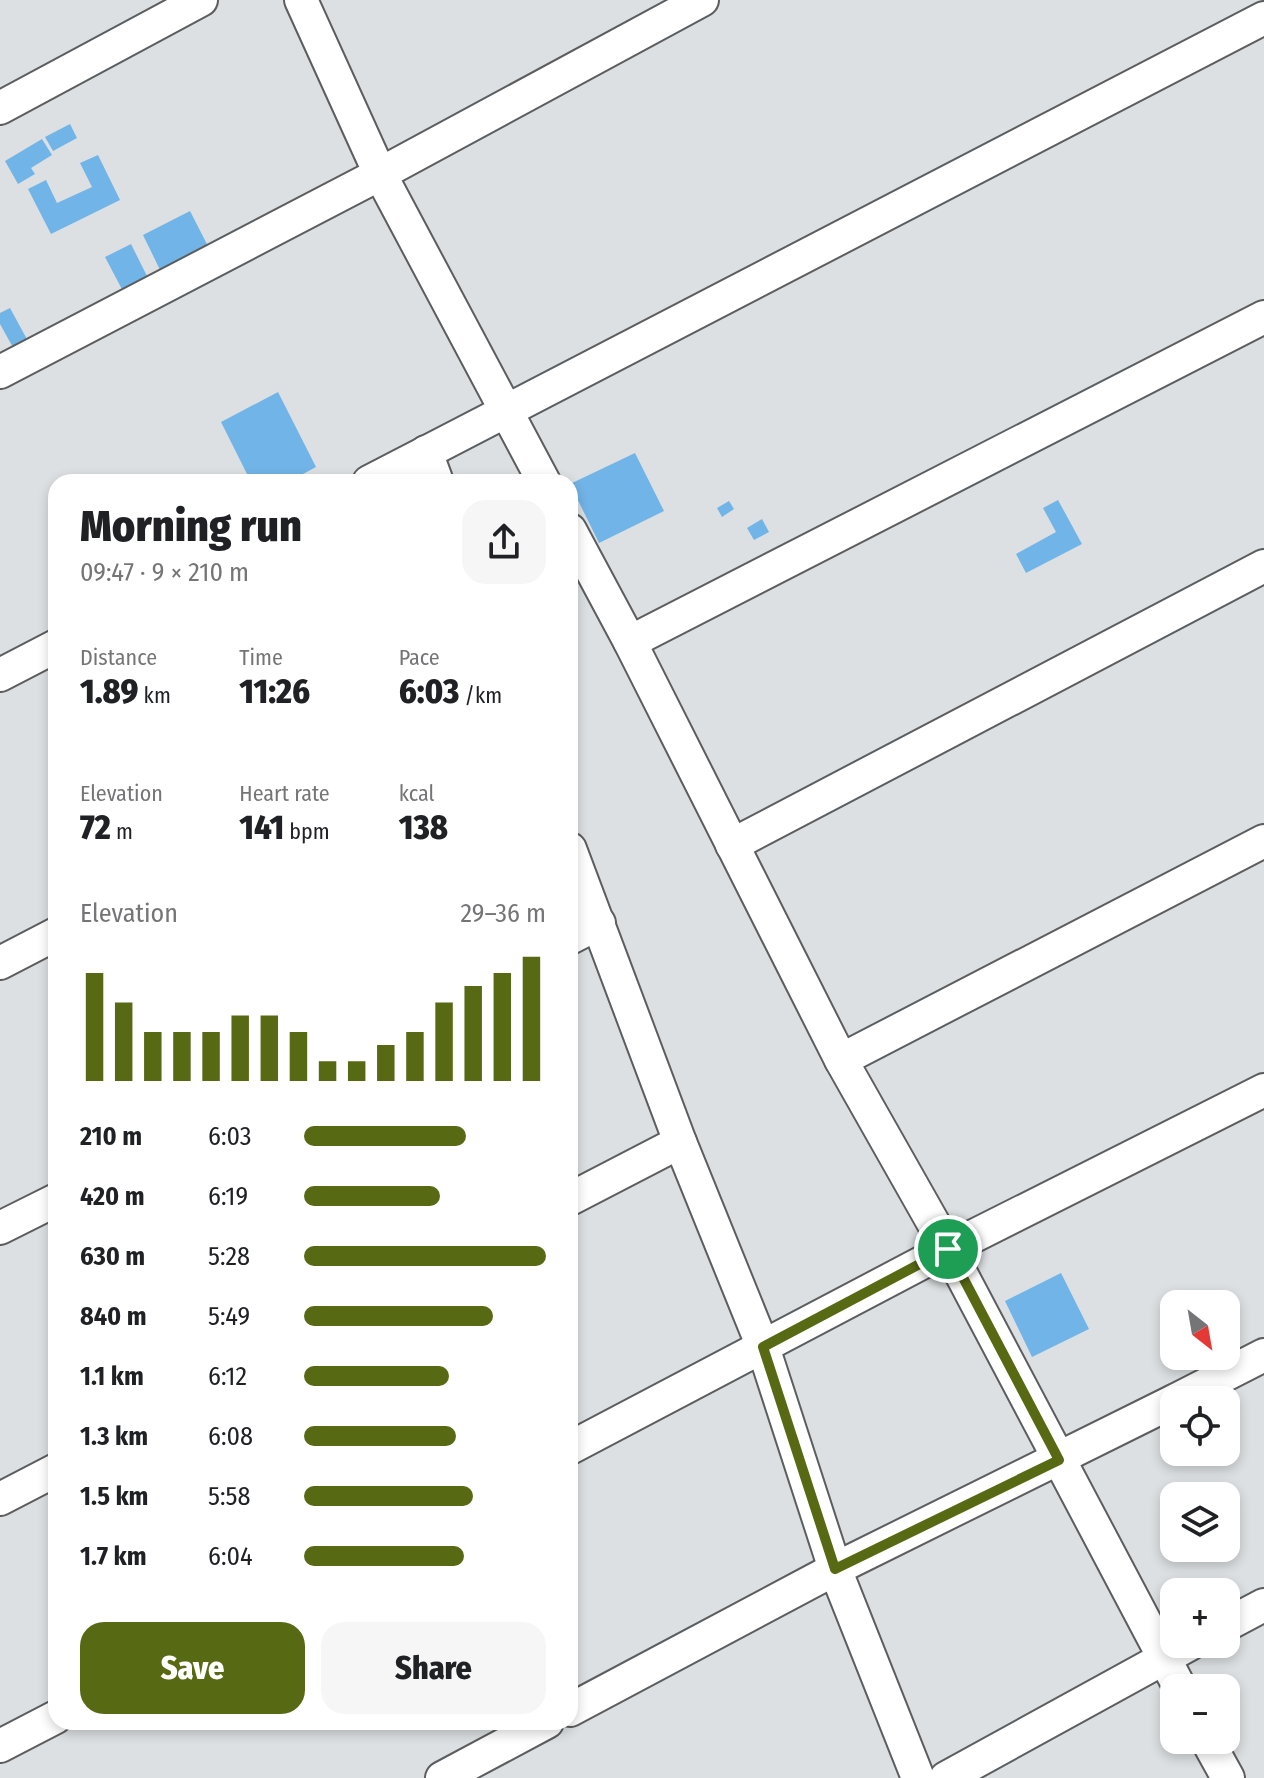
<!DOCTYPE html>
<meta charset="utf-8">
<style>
body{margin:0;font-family:"Fira Sans Condensed",sans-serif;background:#f6f6f6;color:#202124;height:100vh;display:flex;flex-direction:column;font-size:30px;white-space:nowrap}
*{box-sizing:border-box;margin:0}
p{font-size:26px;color:#757577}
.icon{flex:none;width:44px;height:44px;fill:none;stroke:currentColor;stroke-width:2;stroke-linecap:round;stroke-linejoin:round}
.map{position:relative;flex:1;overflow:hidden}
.details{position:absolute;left:48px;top:474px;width:530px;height:1256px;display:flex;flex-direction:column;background:#fff;border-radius:24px;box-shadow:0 4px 12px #0003}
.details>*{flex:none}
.needle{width:52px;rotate:149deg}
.fabs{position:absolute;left:1160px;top:1290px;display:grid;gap:16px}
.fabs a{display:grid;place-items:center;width:80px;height:80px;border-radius:16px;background:#fff;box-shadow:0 4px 12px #0003;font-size:40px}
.pin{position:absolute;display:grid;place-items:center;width:68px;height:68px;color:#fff;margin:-34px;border:4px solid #fff;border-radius:50%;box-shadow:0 2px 8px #0007}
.round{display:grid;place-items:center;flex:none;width:84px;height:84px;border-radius:24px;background:#f6f6f6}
.headline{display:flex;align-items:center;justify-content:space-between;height:136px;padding:0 32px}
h1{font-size:44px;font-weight:800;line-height:60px}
.metrics{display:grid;grid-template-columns:repeat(3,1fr);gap:12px;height:136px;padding:8px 32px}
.metrics div{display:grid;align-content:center}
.metrics b{font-size:34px;font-weight:800}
.metrics small{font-size:22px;font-weight:400}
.metrics p{font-size:22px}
.chart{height:224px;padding:16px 32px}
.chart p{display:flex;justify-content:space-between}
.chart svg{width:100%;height:144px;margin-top:8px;stroke:#586914;stroke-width:6}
.cta{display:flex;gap:16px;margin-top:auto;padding:16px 32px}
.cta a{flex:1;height:92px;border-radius:24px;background:#586914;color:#fff;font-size:32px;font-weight:800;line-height:92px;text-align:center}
.cta a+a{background:#f6f6f6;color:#202124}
ul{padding:0 32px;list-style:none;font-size:26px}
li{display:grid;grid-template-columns:128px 96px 1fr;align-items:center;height:60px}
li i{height:20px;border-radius:10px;background:#586914}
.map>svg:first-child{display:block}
.building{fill:#71b4e7}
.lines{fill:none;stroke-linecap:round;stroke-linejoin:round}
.minor-casing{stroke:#5b5d5f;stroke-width:36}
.minor{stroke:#fff;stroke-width:32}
.route-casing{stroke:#fff;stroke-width:16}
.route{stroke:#586914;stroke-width:10}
</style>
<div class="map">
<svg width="1264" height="1778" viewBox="0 0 1264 1778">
<rect width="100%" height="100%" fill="#dce0e2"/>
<!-- building -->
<g class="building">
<polygon points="70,124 77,138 53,151 45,137"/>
<polygon points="42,139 52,155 31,168 35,174 18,184 5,161"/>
<polygon points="98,155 120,200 51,234 28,189 46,180 57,203 92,187 80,163"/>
<polygon points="190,211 212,254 164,278 143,235"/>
<polygon points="131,244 150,282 125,295 105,257"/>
<polygon points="10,308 29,343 15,351 0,324 0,313"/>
<polygon points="278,392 316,467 288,482 251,482 221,422"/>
<polygon points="635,453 664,511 599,543 570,484"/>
<polygon points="1058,500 1082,544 1026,573 1016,554 1056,532 1043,508"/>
<polygon points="729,501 734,509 722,517 717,508"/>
<polygon points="762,519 769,532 754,540 747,528"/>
<polygon points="1061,1273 1089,1329 1032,1357 1005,1301"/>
</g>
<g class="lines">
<!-- minor casing -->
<g class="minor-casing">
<g id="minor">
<polyline points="301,0 380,174 544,482"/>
<polyline points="0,108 201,0"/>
<polyline points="0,372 380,174 702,0"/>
<polyline points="426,452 437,482"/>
<polyline points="369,482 1264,18"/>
<polyline points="570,530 630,642 841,1060 948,1249 1180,1688"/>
<polyline points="630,642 1264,317"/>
<polyline points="0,675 56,646"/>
<polyline points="732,845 1264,566"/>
<polyline points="570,849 680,1142 763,1347 835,1569 918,1778"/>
<polyline points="570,938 599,923"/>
<polyline points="0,963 56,934"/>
<polyline points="841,1060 1264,841"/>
<polyline points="570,1199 680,1142"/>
<polyline points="0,1228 56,1200"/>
<polyline points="1176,1400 1264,1355"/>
<polyline points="570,1448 948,1249 1264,1090"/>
<polyline points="0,1499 56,1470"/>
<polyline points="1226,1625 1264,1605"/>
<polyline points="570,1710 835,1569 1174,1401"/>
<polyline points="1207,1740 1228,1778"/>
<polyline points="0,1746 56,1717"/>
<polyline points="442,1778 547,1722"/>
<polyline points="946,1778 1190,1644"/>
</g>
</g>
<!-- minor -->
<use href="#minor" class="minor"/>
</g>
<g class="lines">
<!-- route casing -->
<g class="route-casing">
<polygon id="route" points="948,1249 1059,1460 835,1569 763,1347"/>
</g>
<!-- route -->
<use href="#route" class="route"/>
</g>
</svg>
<div class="fabs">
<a><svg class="needle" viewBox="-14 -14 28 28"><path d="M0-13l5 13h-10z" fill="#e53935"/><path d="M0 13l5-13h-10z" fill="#757577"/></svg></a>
<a><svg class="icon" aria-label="locate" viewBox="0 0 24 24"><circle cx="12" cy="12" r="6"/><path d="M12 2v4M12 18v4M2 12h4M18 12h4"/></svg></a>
<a><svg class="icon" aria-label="layers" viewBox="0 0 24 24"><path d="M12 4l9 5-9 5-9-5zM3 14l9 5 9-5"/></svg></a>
<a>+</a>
<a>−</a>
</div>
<div class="pin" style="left:948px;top:1249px;background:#1e9e55"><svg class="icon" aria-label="arrive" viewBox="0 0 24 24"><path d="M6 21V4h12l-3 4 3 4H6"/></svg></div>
<section class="details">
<div class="headline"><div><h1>Morning run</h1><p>09:47 · 9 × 210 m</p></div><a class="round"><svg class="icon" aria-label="share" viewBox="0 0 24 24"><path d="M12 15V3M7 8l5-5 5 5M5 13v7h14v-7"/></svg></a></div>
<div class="metrics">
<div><p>Distance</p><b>1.89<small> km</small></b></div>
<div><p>Time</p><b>11:26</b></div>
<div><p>Pace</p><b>6:03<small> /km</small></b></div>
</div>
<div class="metrics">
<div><p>Elevation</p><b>72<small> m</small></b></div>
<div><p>Heart rate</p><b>141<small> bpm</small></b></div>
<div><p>kcal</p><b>138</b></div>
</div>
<div class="chart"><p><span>Elevation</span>29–36 m</p>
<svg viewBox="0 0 160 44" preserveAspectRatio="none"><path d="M5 44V11M15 44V20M25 44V29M35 44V29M45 44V29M55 44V24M65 44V24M75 44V29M85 44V38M95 44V38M105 44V33M115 44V29M125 44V20M135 44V15M145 44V11M155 44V6"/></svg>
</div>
<ul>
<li><b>210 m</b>6:03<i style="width:67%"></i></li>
<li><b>420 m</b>6:19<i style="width:56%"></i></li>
<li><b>630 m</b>5:28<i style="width:100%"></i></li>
<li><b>840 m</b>5:49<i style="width:78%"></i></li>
<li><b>1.1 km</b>6:12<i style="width:60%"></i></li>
<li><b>1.3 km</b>6:08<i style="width:63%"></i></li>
<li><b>1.5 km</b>5:58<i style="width:70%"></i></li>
<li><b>1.7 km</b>6:04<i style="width:66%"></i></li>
</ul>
<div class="cta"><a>Save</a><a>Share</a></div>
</section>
</div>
